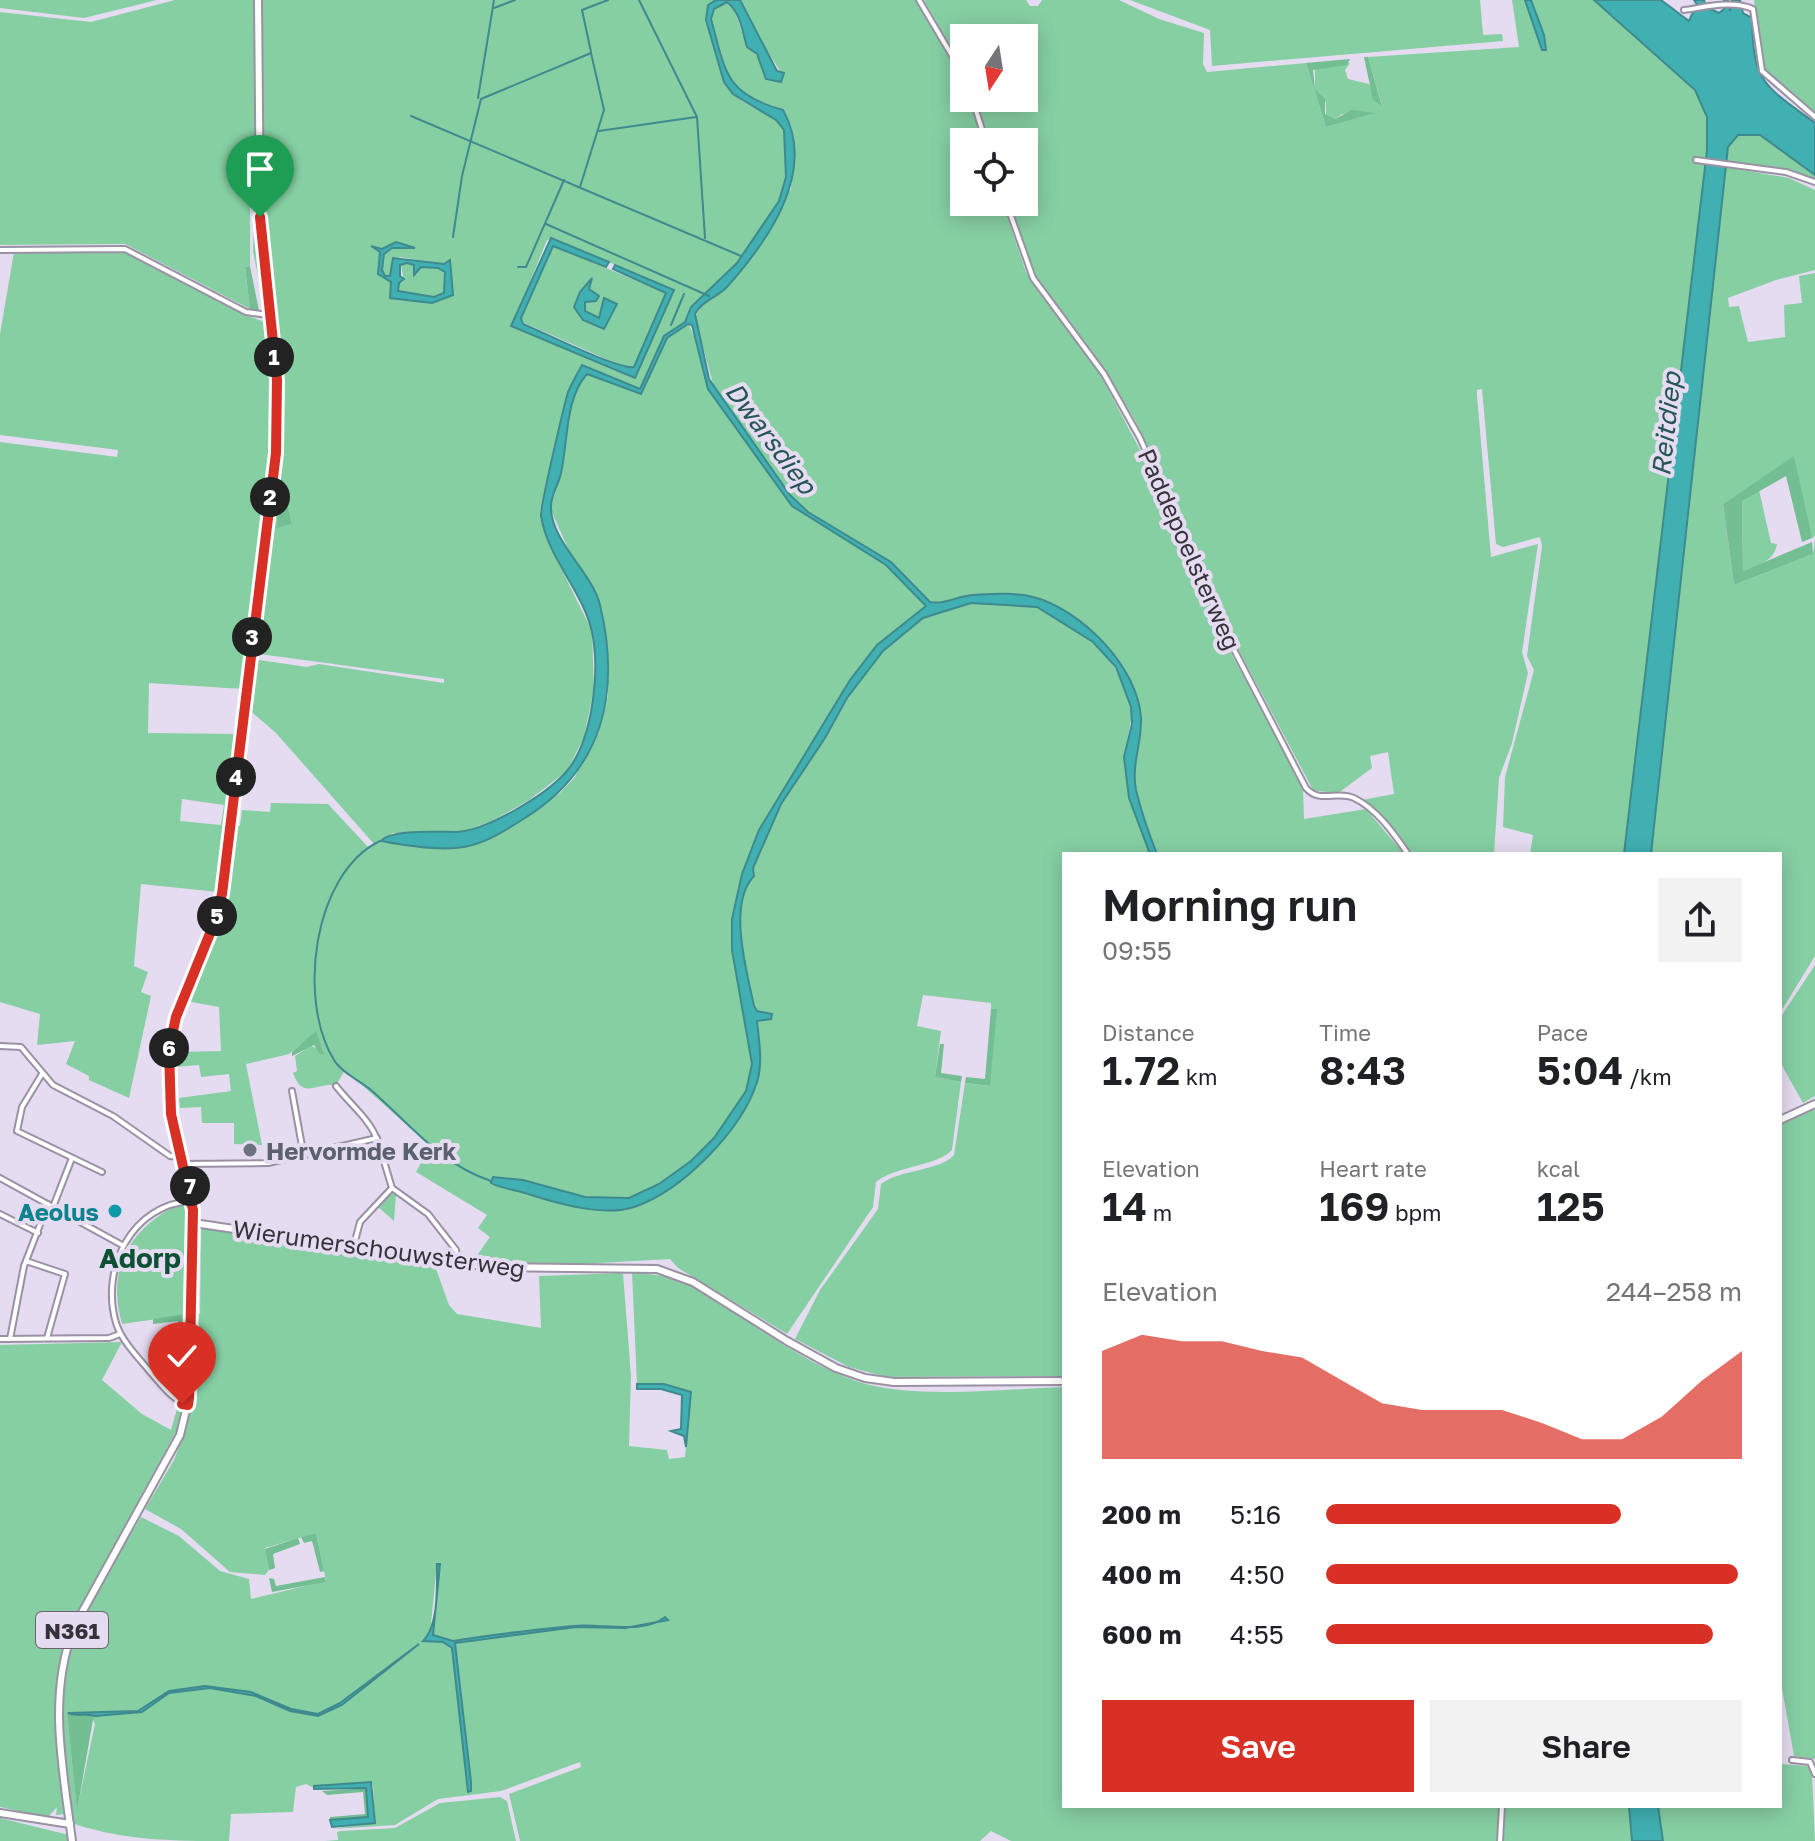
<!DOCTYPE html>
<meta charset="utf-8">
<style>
body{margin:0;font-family:"Golos Text",sans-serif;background:#f2f2f2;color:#202124;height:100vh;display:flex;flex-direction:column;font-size:30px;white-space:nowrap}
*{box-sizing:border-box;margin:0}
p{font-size:26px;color:#757577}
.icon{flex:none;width:44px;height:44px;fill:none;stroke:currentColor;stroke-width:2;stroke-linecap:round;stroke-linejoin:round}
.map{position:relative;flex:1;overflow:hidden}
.details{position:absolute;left:1062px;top:852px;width:720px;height:956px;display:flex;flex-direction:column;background:#fff;border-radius:0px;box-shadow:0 4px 20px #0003}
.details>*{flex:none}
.needle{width:52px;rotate:192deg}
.tools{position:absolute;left:950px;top:24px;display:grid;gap:16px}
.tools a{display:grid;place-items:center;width:88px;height:88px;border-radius:0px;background:#fff;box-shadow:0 4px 20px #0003;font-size:40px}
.pin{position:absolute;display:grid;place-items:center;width:68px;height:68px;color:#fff;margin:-82px -34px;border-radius:50% 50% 50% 0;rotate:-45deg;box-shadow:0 0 8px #0007}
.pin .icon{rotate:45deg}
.km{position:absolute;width:40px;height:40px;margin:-20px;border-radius:50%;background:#222;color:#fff;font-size:22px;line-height:40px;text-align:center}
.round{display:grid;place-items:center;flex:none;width:84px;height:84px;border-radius:0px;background:#f2f2f2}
.overview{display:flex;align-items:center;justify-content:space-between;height:136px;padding:0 40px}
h1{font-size:44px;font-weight:600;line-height:60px}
.stats{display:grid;grid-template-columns:repeat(3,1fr);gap:12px;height:136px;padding:8px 40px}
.stats div{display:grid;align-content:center}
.stats b{font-size:40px;font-weight:600}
.stats small{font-size:22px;font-weight:400}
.stats p{font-size:22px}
.chart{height:224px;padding:16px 40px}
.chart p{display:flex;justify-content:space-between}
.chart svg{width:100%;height:144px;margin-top:8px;fill:#d93025;opacity:.7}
.primary-button{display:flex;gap:16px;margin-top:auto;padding:16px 40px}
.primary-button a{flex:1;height:92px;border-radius:0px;background:#d93025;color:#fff;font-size:32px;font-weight:600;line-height:92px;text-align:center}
.primary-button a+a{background:#f2f2f2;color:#202124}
ul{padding:0 40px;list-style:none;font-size:26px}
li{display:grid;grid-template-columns:128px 96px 1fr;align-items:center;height:60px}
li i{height:20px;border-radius:10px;background:#d93025}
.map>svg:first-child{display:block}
.green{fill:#86cfa3;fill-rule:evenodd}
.forest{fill:#73be92}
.water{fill:#41b0b2;stroke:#3e8a8e;stroke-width:2;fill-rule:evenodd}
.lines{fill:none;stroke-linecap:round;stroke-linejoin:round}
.stream{stroke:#3e8a8e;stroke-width:2}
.street-casing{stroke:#9a91a5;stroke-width:8}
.secondary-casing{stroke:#9a91a5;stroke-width:10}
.primary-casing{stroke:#9a91a5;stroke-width:10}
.street{stroke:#fff;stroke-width:4}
.secondary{stroke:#fff;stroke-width:6}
.primary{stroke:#fff;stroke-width:6}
.route-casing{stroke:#fff;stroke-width:16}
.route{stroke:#d93025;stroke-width:10}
.worship-dot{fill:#6b7280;stroke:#e6dcf1;stroke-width:3}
.culture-dot{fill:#0f9aa8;stroke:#e6dcf1;stroke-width:3}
.labels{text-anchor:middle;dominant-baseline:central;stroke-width:8;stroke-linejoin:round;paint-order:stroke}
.shield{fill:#e6dcf1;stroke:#6b6571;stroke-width:2}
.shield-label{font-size:22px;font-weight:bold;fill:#36323a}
.street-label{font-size:24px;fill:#36323a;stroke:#e6dcf1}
.worship-label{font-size:24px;font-weight:bold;fill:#5b616d;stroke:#e6dcf1;text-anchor:start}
.culture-label{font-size:24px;font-weight:bold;fill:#0d838f;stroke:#e6dcf1;text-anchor:end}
.water-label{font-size:26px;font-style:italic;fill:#255556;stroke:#e6dcf1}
.quarter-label{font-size:28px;font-weight:bold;fill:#0d5034;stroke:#e6dcf1}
</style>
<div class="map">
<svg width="1815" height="1841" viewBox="0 0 1815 1841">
<rect width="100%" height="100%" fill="#e6dcf1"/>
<!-- green -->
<g class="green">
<polygon points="0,0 157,0 84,18 0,8"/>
<polygon points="175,0 254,0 256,141 250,176 250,266 245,267 250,309 125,244 0,245 0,12 91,22"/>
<path d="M261,0H716L708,5L706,20L724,82L742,101L776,120L784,131L786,177L779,201L737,263L691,307L685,322L668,333L642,387L639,389L583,366L564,408L540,512L547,540L592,631L594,688L584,737L567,771L529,800L492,821L461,832L392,833L383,843L396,840L427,848L465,847L486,839L560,793L574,778L598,734L608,696L606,634L550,508C554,496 559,484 561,472C567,441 566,398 587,374L641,394L667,338L688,323L698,345L708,389L792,506L886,565L926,606L878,646L919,615C934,617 952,607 967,604C983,600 1004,601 1021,603C1065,609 1126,662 1131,706C1133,727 1123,746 1125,766C1129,797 1139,825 1150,854H1064V1376L886,1377L849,1367L795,1339L820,1290L878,1209L881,1184C901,1169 940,1171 954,1155L965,1083L989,1086L996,1009H991V1003L923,995L917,1026L941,1031L935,1077L961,1082L952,1150C936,1167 897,1165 876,1182L873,1207L787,1334L678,1268L670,1259L564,1265L473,1261L490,1237L478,1228L487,1215L416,1172L429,1147L427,1143L345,1070L336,1085C315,1083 303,1100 293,1073L297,1071L295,1056L311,1046L319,1049L316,1032L289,1054L246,1064L262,1145L234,1144V1123H202L201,1107L180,1108L179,1098L231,1091L229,1074L201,1077L199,1065L174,1067L176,1052L221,1051L219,1007L186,1001L219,924L235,825L240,826L242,810L270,812L271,803L328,804L368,847L374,844L276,733L247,708L252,659L307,667L319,664L444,683V679L253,653L281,416L262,168L267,165L262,162ZM555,239L674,290L635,378L512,326L547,240ZM396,242L411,247L392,248L384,254L382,270L385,276L390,277L399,257L444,264L450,294L432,303L392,294L391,282L378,274L380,252L371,247L382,249ZM281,487L292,524L276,527Z"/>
<path d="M740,0H915L952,61L964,87V98H968L983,142H964V202H1002L1026,272L1100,374L1149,467L1228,648L1291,762L1303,790L1304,819L1366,809L1404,854H1157C1150,833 1141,812 1136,790C1131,765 1142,743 1141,718C1138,663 1077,608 1026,596C1011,592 988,594 972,595C958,596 944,605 930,602L891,562L808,512L790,495L714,388L695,317L703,302L723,291L791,189L792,172L793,133L789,120L783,110L750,97L730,82L711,19L714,9L727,1C740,13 739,31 747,43C754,53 761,60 766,71L765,77L782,74L745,16Z"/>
<polygon points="924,0 1026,0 1030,6 1038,6 1042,0 1119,0 1159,19 1204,33 1203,64 1207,72 1306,63 1326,127 1374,113 1342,114 1335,119 1326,117 1326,102 1315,89 1315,68 1350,63 1345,70 1348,79 1369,84 1382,105 1368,57 1519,47 1512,0 1525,0 1542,50 1546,49 1531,0 1594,0 1695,90 1707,117 1707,150 1624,854 1530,854 1533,835 1503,827 1505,777 1534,670 1527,656 1542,546 1540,537 1503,547 1496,544 1482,389 1477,390 1477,396 1491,557 1538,544 1522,652 1528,673 1512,743 1499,778 1494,854 1410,854 1388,823 1362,800 1394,794 1388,752 1370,756 1372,768 1337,794 1313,790 1228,630 1136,422 1106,372 1037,280 1009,202 1024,202 1024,142 989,142 975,98 1024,98 1024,38 964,38 964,70"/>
<polygon points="1130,0 1480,0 1483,35 1502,34 1503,41 1212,66 1210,30"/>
<polygon points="1754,0 1815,0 1815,116 1764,71"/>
<polygon points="1742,133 1760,135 1815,175 1815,181 1789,171 1725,163 1731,140"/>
<polygon points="257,167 265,311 253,251"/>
<polygon points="1725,167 1789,178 1815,190 1815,270 1776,280 1728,298 1729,307 1739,306 1748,342 1785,337 1784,305 1802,303 1799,276 1815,273 1815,536 1812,538 1810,533 1794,457 1723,504 1734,585 1813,554 1815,540 1815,956 1780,1013 1780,854 1651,854"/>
<polygon points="553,246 666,293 634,367 624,367 520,321"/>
<path d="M14,252H125L241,313L267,323L275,416L243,689L149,683L148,733L238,734L218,892L141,884L134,966L148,972L141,992L151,996L129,1098L89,1080V1076L66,1064L75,1041L37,1045L40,1014L0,1002V442L117,457L118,450L0,435V334ZM182,799L224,805L221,825L180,821Z"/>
<polygon points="407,263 414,265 414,274 421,267 438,268 445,272 444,293 434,297 398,291 399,283 404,281 401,265"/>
<path d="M1759,490L1771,543L1777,544C1774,562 1759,564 1743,571L1742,500Z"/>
<polygon points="1815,965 1815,1096 1803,1103 1780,1062 1780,1018"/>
<polygon points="1815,1109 1815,1759 1794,1756 1780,1677 1780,1125"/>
<polygon points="391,1193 396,1194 394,1221 378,1207"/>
<path d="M178,1204H186L185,1314L188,1315L186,1396H181L185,1315L122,1324C106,1267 130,1230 178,1204Z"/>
<path d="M201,1227L435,1266L449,1305L457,1314L541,1328L539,1276L623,1273L631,1376L629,1446L667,1450L669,1459L685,1457L691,1392L664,1384H637L632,1272L671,1277L691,1285C745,1317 796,1360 856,1381C912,1400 1004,1389 1064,1387V1806H1499L1497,1841H1011L991,1831L980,1841H520L509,1794L581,1767L580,1762L501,1791L438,1799L395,1825L332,1829L375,1823L373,1785L368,1782L314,1788L306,1784L296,1787L293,1812L231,1814L229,1841C172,1841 128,1841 74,1824C68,1784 58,1742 60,1701C64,1632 107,1575 141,1517L179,1536L220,1571L249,1579L251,1599L326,1581L316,1533L265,1548L269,1570L265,1575L230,1572L181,1529L145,1509L174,1460L187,1424L193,1382L195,1315L200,1314ZM437,1564H440L433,1635L455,1643L471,1782V1791L468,1792L452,1648L443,1642L423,1640L430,1634ZM67,1713L90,1714L95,1724L77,1809Z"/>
<polygon points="122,1342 102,1380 142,1414 171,1430 178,1405 183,1411 179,1426 86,1598 61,1652 55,1716 65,1814 56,1815 57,1807 48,1817 0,1807 0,1345"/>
<polygon points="1780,1764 1807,1766 1812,1774 1815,1841 1663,1841 1658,1806 1780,1806"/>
<polygon points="500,1797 507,1801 516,1841 325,1841 338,1840 337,1832 341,1831 395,1828 440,1803"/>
<polygon points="1503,1806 1629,1806 1632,1841 1501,1841"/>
<polygon points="0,1818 69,1835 69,1841 0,1841"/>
</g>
<!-- forest -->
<g class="forest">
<polygon points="1364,57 1368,57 1382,106 1373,100"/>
<polygon points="1350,59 1347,65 1313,70 1315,89 1325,99 1325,114 1335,119 1352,110 1375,113 1326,127 1306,63"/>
<polygon points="250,266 259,311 250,309 245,267"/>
<polygon points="1794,456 1812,538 1802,542 1786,476 1742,501 1743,571 1812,542 1813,554 1734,585 1723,504"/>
<polygon points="281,483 292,524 276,528"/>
<polygon points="991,1009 997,1009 990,1086 965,1083 966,1077 985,1079"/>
<polygon points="316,1031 324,1054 320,1054 314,1045 292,1056 292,1052"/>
<polygon points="940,1044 944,1044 941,1073 962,1076 961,1082 935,1077"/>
<polygon points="185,1314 183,1349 163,1350 163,1346 179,1345 178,1321 153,1324 153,1319"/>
<polygon points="316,1533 324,1571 320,1572 312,1541 304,1543 301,1537"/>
<polygon points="298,1538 300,1544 273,1554 275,1568 269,1570 265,1549"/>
<polygon points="325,1577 326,1582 272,1592 269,1578 274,1579 276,1586"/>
<polygon points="67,1713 94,1714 77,1811"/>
<polygon points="366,1788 368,1817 330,1820 330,1817 365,1814 363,1792 327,1795 322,1791"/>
</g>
<!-- water -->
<g class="water">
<path d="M716,0H740L777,71L784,73L781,82L766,79L757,54L747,47C742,31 741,13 727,2L714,9L711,19C726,73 725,94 783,110C818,172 767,242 727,287C716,298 702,301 695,314L709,379L790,495L808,512L891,562L930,602C944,605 958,596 972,595C990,594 1015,592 1033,597C1081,609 1138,667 1141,718C1142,743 1131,765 1136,790C1141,811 1149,834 1157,854H1150L1129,798L1124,757L1132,724L1131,707L1116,667L1093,642L1037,607L971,603L923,618L883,651L847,698L825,738L781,804L753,868L754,876C727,904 747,972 754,1006L757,1011L772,1014L771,1019L757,1021C759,1041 763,1063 757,1082C742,1130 682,1191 634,1207C604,1217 560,1204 531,1195C519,1190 501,1189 491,1183L493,1177L523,1180L585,1197L629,1198L659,1184L691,1161L714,1138L746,1091L752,1064L732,950V919L742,874L759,830L850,680L877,645L926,606L886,565L792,506L708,389L692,325L688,324L667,338L641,394L587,374C565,398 568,442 561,473C559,484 550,496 551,508C551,541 593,574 600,605C621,693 603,769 525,818C506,830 486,843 464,847C442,851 402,845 381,841C390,829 438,832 456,832C486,831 546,795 566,772C593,741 600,671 592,632C583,591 548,559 541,516C540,507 564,406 568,392C572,383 577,374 582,365L640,389L664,336L685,322L691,307L737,263L779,201L786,177L784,130L776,120L733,94L724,82L706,20L708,5Z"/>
<polygon points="1525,0 1531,0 1544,35 1546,50 1542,50"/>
<path d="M1594,0H1661L1689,21L1693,12L1700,9L1694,0H1704L1706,7L1719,13L1724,9V0H1728L1730,11L1732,0H1740L1743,13L1752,18C1753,84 1764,85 1815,123V175L1760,135H1738L1728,147L1651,854H1624L1707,150V117L1695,90Z"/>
<path d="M551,238L609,262L606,267L553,246L521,318L523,324C543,332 618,370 634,367L666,293L613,269L615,265L674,290L635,378L511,326Z"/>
<path d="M396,242L415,248H392L384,254L382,270L385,276H390L393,258L444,264L450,260L453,295L432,303L390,298L391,282L378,274L380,252L371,246L382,249ZM407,263L414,265V275L421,267L438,268L445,272L444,293L434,297L398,291L399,283L404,279L400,276V265Z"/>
<polygon points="592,278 589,289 599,296 596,301 585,302 585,311 599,318 604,298 617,304 604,329 583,320 574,307 580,292"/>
<polygon points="637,1384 664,1384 691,1392 686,1447 684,1436 671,1431 681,1429 682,1395 661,1389 637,1389"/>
<path d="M437,1564H440L433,1635L453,1641C493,1634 533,1630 573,1626C600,1623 644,1635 665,1617L668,1620L625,1628L576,1627L455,1643L471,1782V1791L468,1792L452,1648L443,1642L423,1641C439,1625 437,1586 437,1564Z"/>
<path d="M419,1644L342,1705L318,1716L290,1711L256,1696L210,1688L169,1693L142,1712L95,1716C87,1713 77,1717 68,1713L138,1711L169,1691L205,1686L251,1692L291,1709L318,1714L340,1703Z"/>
<polygon points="371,1782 375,1823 332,1827 330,1820 368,1817 366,1788 314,1789 314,1786"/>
<polygon points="1629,1806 1658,1806 1663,1841 1632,1841"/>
</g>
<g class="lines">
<!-- stream -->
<g class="stream">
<polyline points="639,0 697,117 705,238"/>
<polyline points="494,8 515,0"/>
<polyline points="591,52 582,10 608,0"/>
<polyline points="478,98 494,0"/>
<polyline points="411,116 741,256"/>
<polyline points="599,131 696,117"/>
<polyline points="546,224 709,296"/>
<polyline points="453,237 462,176 481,99 591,53 604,110 580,187"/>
<polyline points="518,267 526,267 564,180"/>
<polyline points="671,325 684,294"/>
<path d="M380,841C313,873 297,1000 334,1060C341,1072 360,1081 371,1090C410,1124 440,1164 491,1181"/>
</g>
<!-- street casing -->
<g class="street-casing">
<g id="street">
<polyline points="919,0 964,76"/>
<path d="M1684,10C1706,7 1732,0 1753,9L1762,71L1815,117"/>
<polyline points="972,98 986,142"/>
<polyline points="1696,160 1786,172 1815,182"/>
<path d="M1006,202L1033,278L1104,374L1140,438L1229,640L1306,788C1320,804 1337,790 1354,798C1377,809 1394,834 1408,854"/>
<polyline points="0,250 125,249 246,312 268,315"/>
<polyline points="0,1046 21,1047 53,1085 113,1116 170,1156 181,1157"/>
<polyline points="42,1074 22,1107 17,1131 102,1172"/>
<path d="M336,1086C349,1103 369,1119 376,1137"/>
<polyline points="292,1091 304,1157"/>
<polyline points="184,1164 268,1163 377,1138 392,1188 428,1214 456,1250 458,1260"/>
<polyline points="0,1178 122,1245"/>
<polyline points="53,1207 72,1158"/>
<polyline points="0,1214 38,1233"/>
<polyline points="354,1245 360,1222 392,1188"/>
<polyline points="26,1261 65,1274 47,1338"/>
<polyline points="0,1339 109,1338 120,1334"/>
<polyline points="10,1339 24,1266 48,1204"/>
<path d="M188,1405C173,1401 161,1384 151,1373C139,1358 122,1342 116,1323C100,1268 132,1204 192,1201"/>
<polyline points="1792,1760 1810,1762 1815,1774"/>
<polyline points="1500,1841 1502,1806"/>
</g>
</g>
<!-- secondary casing -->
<g class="secondary-casing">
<g id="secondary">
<polyline points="1780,1120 1815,1104"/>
<polyline points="194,1223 489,1267 657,1269 693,1282 787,1341 836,1368 865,1378 894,1382 1064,1381"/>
<polyline points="0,1813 70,1824"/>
</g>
</g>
<!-- primary casing -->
<g class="primary-casing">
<g id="primary">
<path d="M190,1322C195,1278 198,1231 190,1188C182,1139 163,1104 169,1050C175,995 211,948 222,894L277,432V380L260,217L258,0"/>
<path d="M72,1841C63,1768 47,1697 74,1627L180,1435L189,1398L190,1320"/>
</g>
</g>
<!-- street -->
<use href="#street" class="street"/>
<!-- secondary -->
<use href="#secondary" class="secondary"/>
<!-- primary -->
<use href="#primary" class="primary"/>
</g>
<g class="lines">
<!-- route casing -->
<g class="route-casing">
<polyline id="route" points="182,1404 188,1405 189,1398 193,1210 171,1114 169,1049 176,1017 213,926 222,894 276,453 277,380 260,217"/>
</g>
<!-- route -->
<use href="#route" class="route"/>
</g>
<!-- markers -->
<circle class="worship-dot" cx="250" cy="1150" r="8"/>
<circle class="culture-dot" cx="115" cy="1211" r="8"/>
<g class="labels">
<!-- shield labels -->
<rect class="shield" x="36" y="1612" width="72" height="36" rx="6"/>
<g class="shield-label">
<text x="72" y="1630">N361</text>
</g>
<!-- street labels -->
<g class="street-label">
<text transform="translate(1190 549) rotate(66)">Paddepoelsterweg</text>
<text transform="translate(379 1248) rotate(8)">Wierumerschouwsterweg</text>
</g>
<!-- worship labels -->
<g class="worship-label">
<text x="266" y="1150">Hervormde Kerk</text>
</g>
<!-- culture labels -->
<g class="culture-label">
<text x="99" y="1211">Aeolus</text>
</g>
<!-- water labels -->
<g class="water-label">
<text transform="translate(1666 424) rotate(-84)">Reitdiep</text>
<text transform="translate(771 438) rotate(53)">Dwarsdiep</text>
</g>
<!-- quarter labels -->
<g class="quarter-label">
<text x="140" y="1257">Adorp</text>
</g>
</g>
</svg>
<div class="tools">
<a><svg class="needle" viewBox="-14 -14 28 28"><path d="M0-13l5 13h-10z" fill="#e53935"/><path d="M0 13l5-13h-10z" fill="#757577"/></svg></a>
<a><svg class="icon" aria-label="locate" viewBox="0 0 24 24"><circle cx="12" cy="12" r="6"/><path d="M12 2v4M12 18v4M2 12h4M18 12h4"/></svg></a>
</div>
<div class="pin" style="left:260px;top:217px;background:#1e9e55"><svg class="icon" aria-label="arrive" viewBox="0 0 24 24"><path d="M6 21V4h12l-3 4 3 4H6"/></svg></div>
<div class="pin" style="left:182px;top:1404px;background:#d93025"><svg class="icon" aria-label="check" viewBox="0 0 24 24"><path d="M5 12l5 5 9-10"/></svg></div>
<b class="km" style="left:274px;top:357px">1</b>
<b class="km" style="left:270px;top:497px">2</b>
<b class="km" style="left:252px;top:637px">3</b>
<b class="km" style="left:236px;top:777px">4</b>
<b class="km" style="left:217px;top:916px">5</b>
<b class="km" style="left:169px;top:1048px">6</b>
<b class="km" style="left:190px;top:1186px">7</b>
<section class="details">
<div class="overview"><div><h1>Morning run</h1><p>09:55</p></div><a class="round"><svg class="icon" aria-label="share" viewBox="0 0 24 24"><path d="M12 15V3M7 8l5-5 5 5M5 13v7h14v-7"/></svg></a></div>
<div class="stats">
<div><p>Distance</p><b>1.72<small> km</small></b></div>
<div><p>Time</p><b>8:43</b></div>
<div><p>Pace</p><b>5:04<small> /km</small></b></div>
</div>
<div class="stats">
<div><p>Elevation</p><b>14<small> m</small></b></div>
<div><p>Heart rate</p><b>169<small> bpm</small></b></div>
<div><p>kcal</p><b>125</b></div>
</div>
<div class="chart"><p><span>Elevation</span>244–258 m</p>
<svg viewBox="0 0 160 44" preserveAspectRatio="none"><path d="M0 44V11L10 6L20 8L30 8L40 11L50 13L60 20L70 27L80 29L90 29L100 29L110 33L120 38L130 38L140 31L150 20L160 11V44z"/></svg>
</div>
<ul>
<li><b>200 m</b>5:16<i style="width:71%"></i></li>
<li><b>400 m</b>4:50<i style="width:99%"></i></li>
<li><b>600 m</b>4:55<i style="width:93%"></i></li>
</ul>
<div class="primary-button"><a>Save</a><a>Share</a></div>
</section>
</div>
